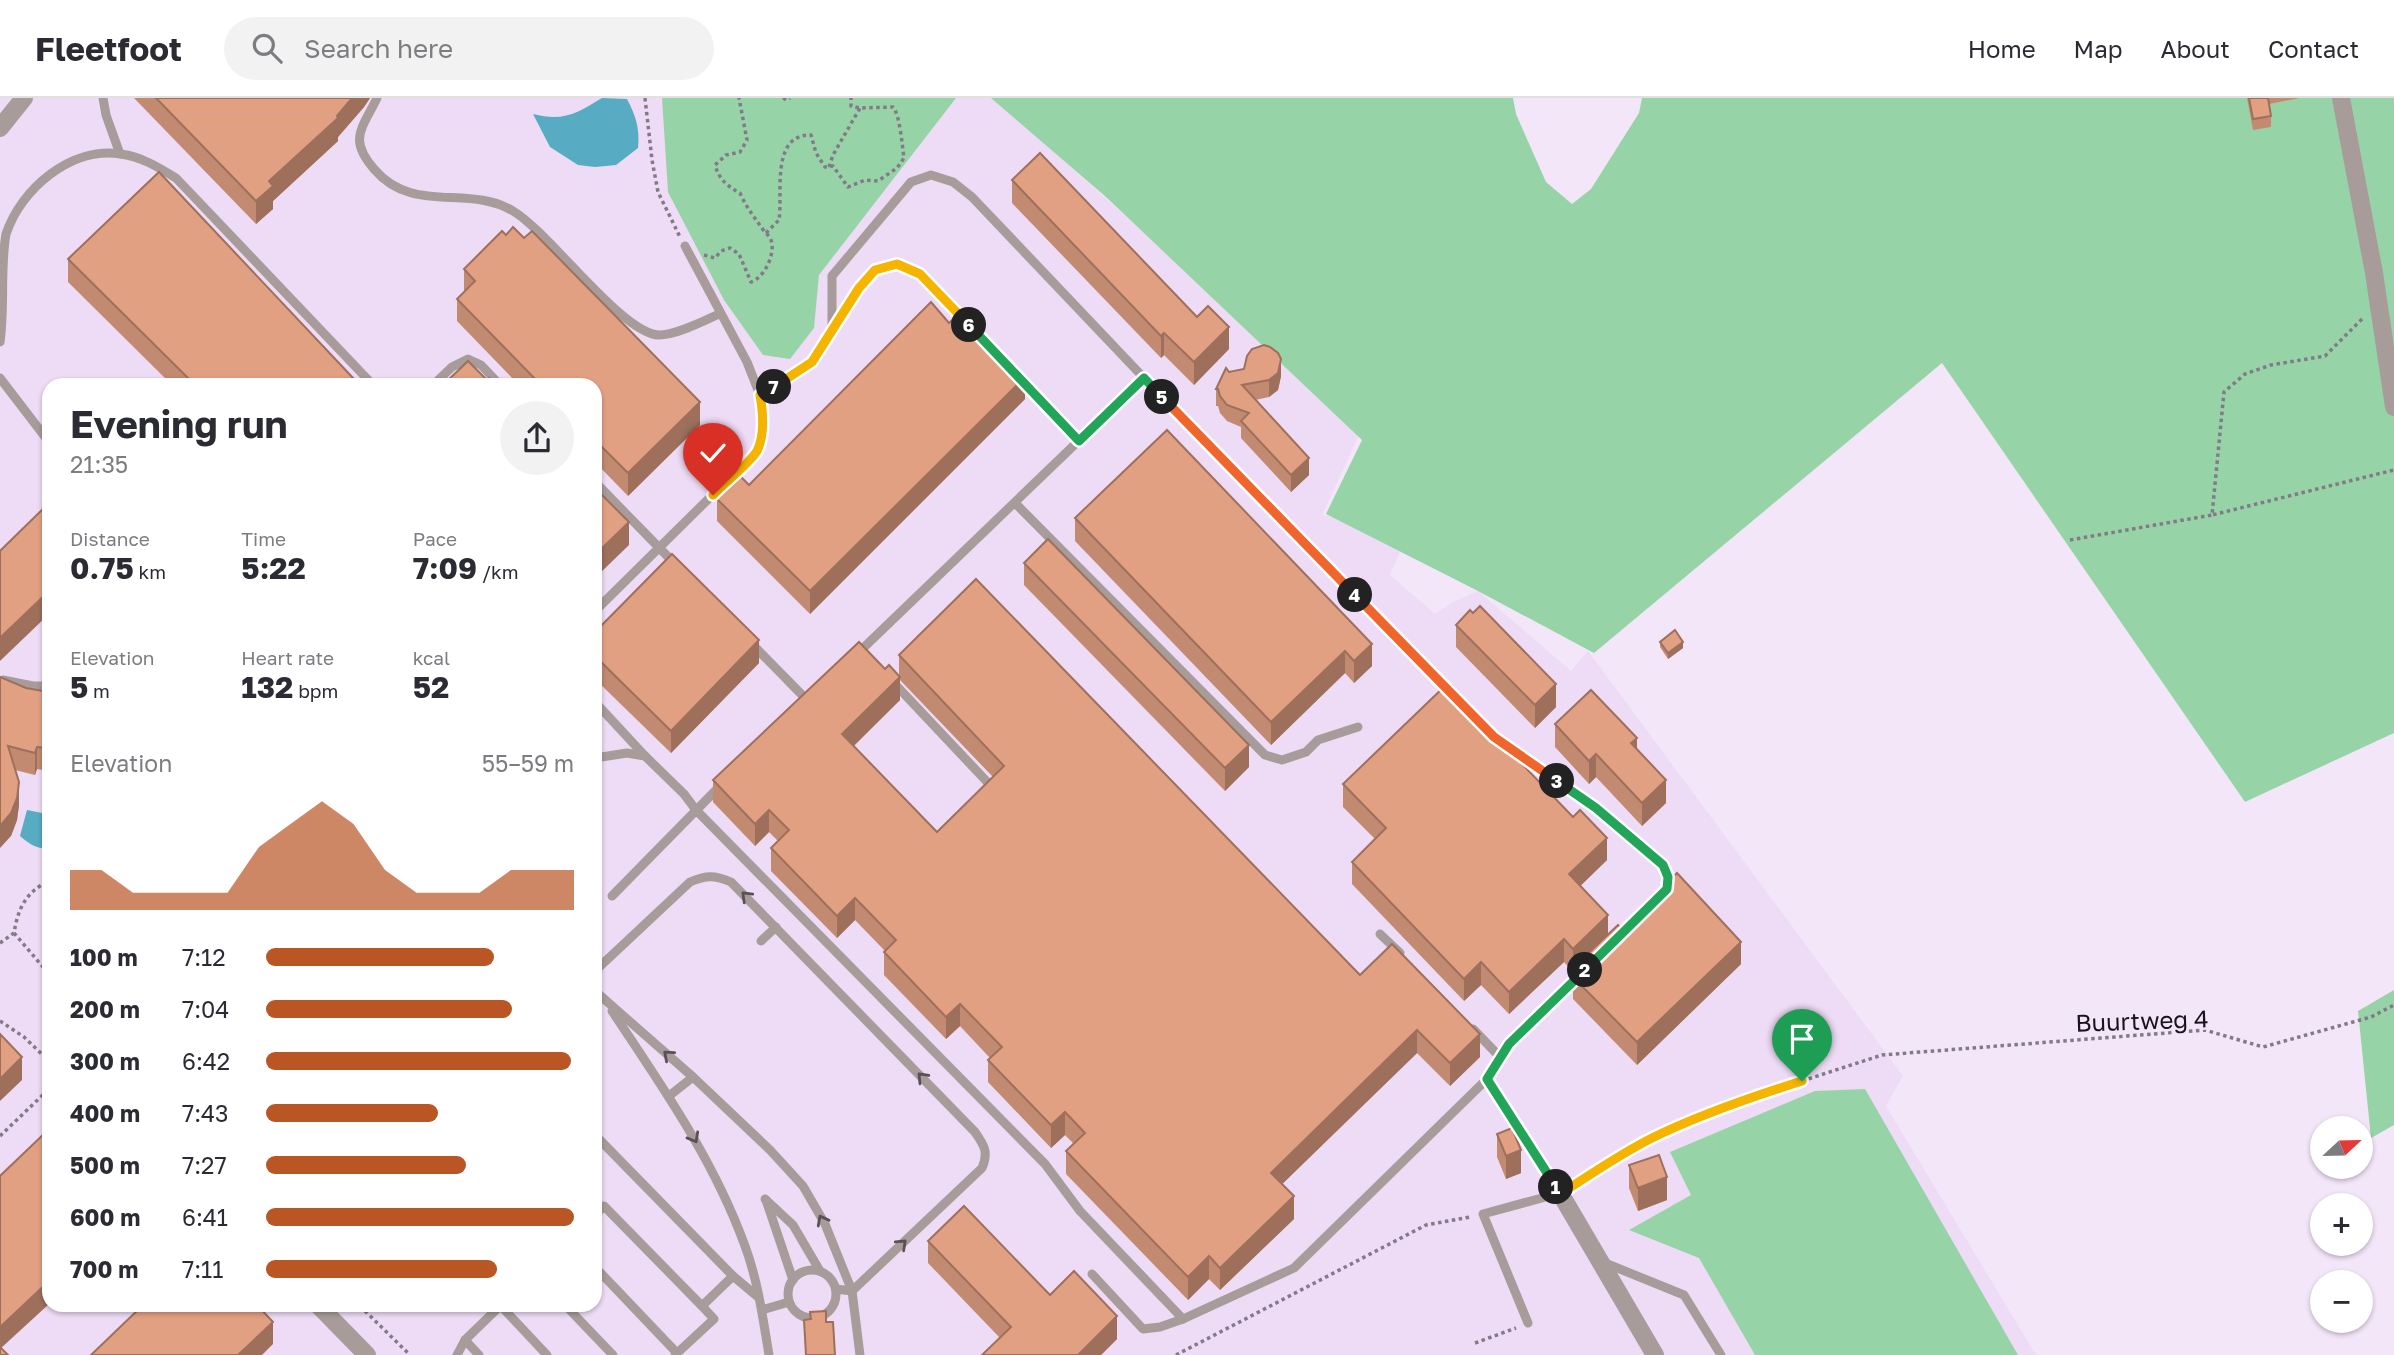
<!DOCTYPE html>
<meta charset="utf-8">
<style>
body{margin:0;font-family:"Golos Text",sans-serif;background:#f2f2f3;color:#2b2b33;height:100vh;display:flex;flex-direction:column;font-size:26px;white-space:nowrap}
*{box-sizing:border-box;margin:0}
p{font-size:23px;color:#7c7c81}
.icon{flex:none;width:38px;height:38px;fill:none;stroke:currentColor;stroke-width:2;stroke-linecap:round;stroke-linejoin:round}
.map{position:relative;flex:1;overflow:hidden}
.sheet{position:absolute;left:42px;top:280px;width:560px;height:934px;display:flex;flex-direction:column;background:#fff;border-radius:21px;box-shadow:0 2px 5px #0004}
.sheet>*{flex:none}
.needle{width:46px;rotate:68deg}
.tools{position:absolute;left:2310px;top:1018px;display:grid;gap:14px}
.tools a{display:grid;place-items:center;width:63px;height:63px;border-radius:50%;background:#fff;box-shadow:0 2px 5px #0004;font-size:35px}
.pin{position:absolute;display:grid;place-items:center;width:60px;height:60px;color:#fff;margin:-72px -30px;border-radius:50% 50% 50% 0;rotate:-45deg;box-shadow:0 0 7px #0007}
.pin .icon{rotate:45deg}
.km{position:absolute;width:35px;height:35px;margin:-18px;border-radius:50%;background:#222;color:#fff;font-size:19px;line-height:35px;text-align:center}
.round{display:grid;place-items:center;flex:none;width:74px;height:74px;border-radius:37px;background:#f2f2f3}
.head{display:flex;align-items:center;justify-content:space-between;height:119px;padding:0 28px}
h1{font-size:38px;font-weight:700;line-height:52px}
.figures{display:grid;grid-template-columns:repeat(3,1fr);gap:10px;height:119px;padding:7px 28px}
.figures div{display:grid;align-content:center}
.figures b{font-size:30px;font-weight:700}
.figures small{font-size:19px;font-weight:400}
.figures p{font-size:19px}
.chart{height:196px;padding:14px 28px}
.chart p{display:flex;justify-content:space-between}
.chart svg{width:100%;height:126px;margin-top:7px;fill:#ba5524;opacity:.7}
ul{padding:0 28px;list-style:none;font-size:23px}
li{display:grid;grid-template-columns:112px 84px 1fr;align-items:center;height:52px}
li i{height:18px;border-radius:9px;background:#ba5524}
header{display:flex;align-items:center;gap:42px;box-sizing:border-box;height:98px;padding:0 35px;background:#fff;border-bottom:2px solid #e1e1e2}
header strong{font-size:33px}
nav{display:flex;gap:38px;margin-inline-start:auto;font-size:24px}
.search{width:490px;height:63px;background:#f2f2f3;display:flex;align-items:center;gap:18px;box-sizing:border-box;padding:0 24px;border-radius:38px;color:#7c7c81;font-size:26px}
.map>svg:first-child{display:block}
.built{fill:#eedbf5;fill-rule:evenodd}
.green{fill:#96d4a8}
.water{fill:#57abc3}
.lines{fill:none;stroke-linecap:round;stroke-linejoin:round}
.path{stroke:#837a87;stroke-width:3.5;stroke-dasharray:3.5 3.5;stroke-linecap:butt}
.lane{stroke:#a79c9a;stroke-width:9}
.street{stroke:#a79c9a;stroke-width:18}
.wall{fill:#c28a71;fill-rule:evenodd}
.shaded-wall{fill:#9e705c}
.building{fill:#e2a083;stroke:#9e705c;stroke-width:2}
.oneway{stroke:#595154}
.split-1-casing{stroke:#fff;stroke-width:14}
.split-2-casing{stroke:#fff;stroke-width:14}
.split-3-casing{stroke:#fff;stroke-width:14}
.split-4-casing{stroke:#fff;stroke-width:14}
.split-5-casing{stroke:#fff;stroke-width:14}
.split-6-casing{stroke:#fff;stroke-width:14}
.split-7-casing{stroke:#fff;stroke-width:14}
.split-8-casing{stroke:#fff;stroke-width:14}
.split-1{stroke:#f5b400;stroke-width:9}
.split-2{stroke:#22a559;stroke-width:9}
.split-3{stroke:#22a559;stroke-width:9}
.split-4{stroke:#f0652b;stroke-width:9}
.split-5{stroke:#f0652b;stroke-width:9}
.split-6{stroke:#22a559;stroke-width:9}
.split-7{stroke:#f5b400;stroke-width:9}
.split-8{stroke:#f5b400;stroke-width:9}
.labels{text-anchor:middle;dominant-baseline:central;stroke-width:5;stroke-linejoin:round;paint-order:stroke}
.street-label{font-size:24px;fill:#19141b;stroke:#f4e6f9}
</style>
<header>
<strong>Fleetfoot</strong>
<div class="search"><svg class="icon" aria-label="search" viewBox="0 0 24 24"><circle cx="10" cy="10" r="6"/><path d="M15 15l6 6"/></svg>Search here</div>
<nav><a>Home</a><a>Map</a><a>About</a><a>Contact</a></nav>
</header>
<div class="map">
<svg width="2394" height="1257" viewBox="0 0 2394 1257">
<rect width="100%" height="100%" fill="#f4e6f9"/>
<!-- built -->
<path class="built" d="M0,0H994L1362,331L1322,417L1408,435L1390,477L1435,516L1453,504L1478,493L1571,573L1588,553L1903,978L1886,1008L2036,1257H0ZM49,287H595V1208H49Z"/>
<!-- green -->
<g class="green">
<polygon points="662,0 956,0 819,177 814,230 790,261 763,257 724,202 668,94"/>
<polygon points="991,0 1513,0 1516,16 1546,84 1572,106 1591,91 1639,15 1642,0 2394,0 2394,635 2245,704 1942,265 1594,555 1478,493 1326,416 1362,342 1106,99"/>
<polygon points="2394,892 2394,1027 2371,1040 2358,913"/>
<polygon points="1865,991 2018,1257 1755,1257 1699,1160 1629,1132 1691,1097 1670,1054 1815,993"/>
</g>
<!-- water -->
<g class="water">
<path d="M602,0L627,1C636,18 640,31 638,50L616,67L595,69L578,67L550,49L533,16C564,24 577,15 602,0Z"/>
<path d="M27,712L42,715L49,719V750C37,752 28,745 20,738Z"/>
</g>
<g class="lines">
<!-- path -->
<g class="path">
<polyline points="645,0 652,62 658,94 680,139"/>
<polyline points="783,0 787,2 790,0"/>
<polyline points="829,69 833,57 860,10"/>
<path d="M766,135L779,122C783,97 770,36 811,37L816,55L825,69L833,68L848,89L865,82L878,83L897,70L904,60C902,47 900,17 893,9L860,10L851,8V0"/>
<path d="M704,157L715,160L721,153L730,150L739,156L751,184C764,180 776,156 771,142C770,138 766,136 764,133C755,120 746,109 740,95C727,88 719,81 715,67L726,57L740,54L747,42L739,0"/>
<polyline points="2362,221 2325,258 2271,267 2245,276 2224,294 2212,417 2394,372"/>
<polyline points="2070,442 2212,417"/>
<polyline points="47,692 49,694"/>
<polyline points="14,835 49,876"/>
<path d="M0,845L14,835C18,810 26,794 49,783"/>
<polyline points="0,923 24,939 49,963"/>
<polyline points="1690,1023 1722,1009 1882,957 2205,932 2263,949 2371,919 2394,907"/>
<polyline points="0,1038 49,991"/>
<polyline points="360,1208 410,1257"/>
<polyline points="1475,1245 1516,1230"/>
<polyline points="1176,1257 1426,1127 1470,1119"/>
</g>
<!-- lane -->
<g class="lane">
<polyline points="103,0 106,17 120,56"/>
<path d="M377,0C362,31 348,41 374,71C413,117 468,86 513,113C549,134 622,236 659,237C676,237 704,223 719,216"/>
<polyline points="832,234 832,178 911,84 931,77 953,84 972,99 1144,280 1451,595"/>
<path d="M0,244C5,209 0,170 6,136C21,91 71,48 121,56C142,59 158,69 176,80L373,287"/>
<polyline points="1017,278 1079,343"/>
<polyline points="0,280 49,344"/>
<polyline points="433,287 452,269 468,261 481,267 500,287"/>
<polyline points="760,297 812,264 859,190 875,172 897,166 920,176 967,225"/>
<polyline points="595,384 677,468"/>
<polyline points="1015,405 1265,657 1282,662 1306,654 1318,642 1358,629"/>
<polyline points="595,513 757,353 763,315 760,297 747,264 685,148"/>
<polyline points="752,546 808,603"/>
<polyline points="857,556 1144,280"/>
<polyline points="3,582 33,588 49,588"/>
<polyline points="892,583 991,688 986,692"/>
<polyline points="595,604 645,658 684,696 696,712 1045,1066 1080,1113 1183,1221"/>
<path d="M1492,637L1596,710L1663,767C1667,776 1671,787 1663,794"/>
<polyline points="595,660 627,655 645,658"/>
<polyline points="612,798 721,687"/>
<polyline points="1380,836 1400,855"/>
<polyline points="761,843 776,829"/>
<path d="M595,873L690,784C706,777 715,777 731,784L975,1034C984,1047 989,1054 982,1070L852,1193L836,1191"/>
<polyline points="595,893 693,979 770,1052 803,1088 825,1126 852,1193 860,1257"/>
<path d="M612,913C662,988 714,1062 745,1148C758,1183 763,1221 769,1257"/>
<polyline points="1473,931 1501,960"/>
<polyline points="1487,981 1560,1095"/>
<polyline points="669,998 693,979"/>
<polyline points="595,1037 733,1178 758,1199"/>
<polyline points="765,1101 793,1127 820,1173"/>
<polyline points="766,1102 793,1182"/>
<polyline points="595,1117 604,1108 702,1208 733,1178"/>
<polyline points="1605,1165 1684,1197 1721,1257"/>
<polyline points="595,1169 677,1255"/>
<circle cx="812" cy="1196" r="24"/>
<polyline points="1092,1176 1143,1231 1160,1229 1183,1221 1294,1170 1487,981 1509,946 1581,875"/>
<polyline points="501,1208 547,1257"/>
<polyline points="566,1208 613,1257"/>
<polyline points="762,1212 789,1204"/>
<polyline points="1528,1225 1483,1116 1560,1095 1649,1042 1679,1027"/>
<polyline points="465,1242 479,1257"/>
<polyline points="457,1257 465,1242 500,1208"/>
<polyline points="675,1257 714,1221 702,1208"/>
</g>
<!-- street -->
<g class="street">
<polyline points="2341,0 2374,175 2394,309"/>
<polyline points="0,30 24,0"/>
<polyline points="1560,1095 1655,1257"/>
<polyline points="319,1208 367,1257"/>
</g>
</g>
<!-- wall -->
<g class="wall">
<polygon points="134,0 370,0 364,9 338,39 338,43 273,103 273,111 256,126"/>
<polygon points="2247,0 2300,0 2269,6 2271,18 2271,29 2253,32"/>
<polygon points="1012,82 1197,219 1229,251 1194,287 1164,257 1161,260 1012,105"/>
<polygon points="68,161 353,287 172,287 68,184"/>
<polygon points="464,171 700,327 628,398 595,364 595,287 519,287 457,223 457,201 464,194"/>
<polygon points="949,225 1025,301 810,516 717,423 717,401 749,387"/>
<polygon points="1244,271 1281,278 1278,292 1269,299 1255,302 1309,377 1291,394 1241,340 1241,329 1227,323 1220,315 1218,308 1216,308 1216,291 1229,274"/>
<polygon points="1167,332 1372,568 1354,585 1345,575 1271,647 1075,443 1075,420"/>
<polygon points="1024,465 1249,669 1225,693 1024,487"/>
<polygon points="1456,527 1556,609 1535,630 1456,549"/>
<polygon points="595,534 759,565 671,655 595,581"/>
<polygon points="1660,544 1683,550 1668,561 1660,549"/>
<path d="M899,557L1480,959L1450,988L1417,955L1282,1086L1294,1121L1220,1192L1209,1181L1188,1202L1066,1076V1053L1074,1046L1065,1037L1051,1050L988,984V962L990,960L960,928L946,941L884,877V854L885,853L855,822L837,840L771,773V750L778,743L769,734L755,748L713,704V682L885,571L899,578ZM900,582L993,679L937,734L854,648L900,602Z"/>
<polygon points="0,579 26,590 49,594 49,673 37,671 35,677 15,672 19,707 17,722 11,738"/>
<polygon points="1555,626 1637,651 1666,705 1642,728 1596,679 1589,686 1555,649"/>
<polygon points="1343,686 1607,762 1580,788 1608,836 1621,831 1741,866 1637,967 1573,901 1573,879 1582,870 1582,864 1573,874 1564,864 1509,916 1481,887 1464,903 1352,786 1352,764 1375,741 1343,709"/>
<polygon points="49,809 49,841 44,836 44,814"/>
<polygon points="1497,1036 1521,1075 1506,1081 1497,1059"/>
<polygon points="1629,1067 1667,1102 1638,1113 1629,1090"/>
<polygon points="928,1143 1050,1197 1117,1241 1101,1257 982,1257 1000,1240 928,1165"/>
</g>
<!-- shaded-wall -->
<g class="shaded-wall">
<polygon points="352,0 370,0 364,9 338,39 338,43 273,103 273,111 256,126 256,103 269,83 337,18"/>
<polygon points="1229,229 1229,251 1194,287 1194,264"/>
<polygon points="1164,235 1164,257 1161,260 1161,238"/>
<polygon points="1281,261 1281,278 1278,292 1269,299 1269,282"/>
<polygon points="1025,279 1025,301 810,516 810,493"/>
<polygon points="353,280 353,287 345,287"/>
<polygon points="700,304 700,327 628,398 628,375"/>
<polygon points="1309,360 1309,377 1291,394 1291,377"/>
<polygon points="629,424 629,447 595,480 595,457"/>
<polygon points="49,493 49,516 0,563 0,540"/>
<polygon points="759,542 759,565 671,655 671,633"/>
<polygon points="1683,544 1683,550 1668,561 1668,555"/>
<polygon points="1372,546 1372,568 1354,585 1354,563"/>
<polygon points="1345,553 1345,575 1271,647 1271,624"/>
<polygon points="900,579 900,602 842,659 842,636"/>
<polygon points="1556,586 1556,609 1535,630 1535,607"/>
<polygon points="1637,640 1637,663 1631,645"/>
<polygon points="1249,647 1249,669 1225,693 1225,670"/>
<polygon points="37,649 37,671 35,677 35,655"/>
<polygon points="1596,656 1596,679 1589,686 1589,663"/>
<polygon points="1666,682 1666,705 1642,728 1642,705"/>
<polygon points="19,684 19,707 17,722 11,738 0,750 0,728"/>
<polygon points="769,712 769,734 755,748 755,726"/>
<polygon points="1607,740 1607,762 1569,799 1569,776"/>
<polygon points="855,800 855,822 837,840 837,818"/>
<polygon points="1608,817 1608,839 1582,861 1582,864 1573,874 1573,851"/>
<polygon points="1564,841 1564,864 1509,916 1509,894"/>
<polygon points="1741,844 1741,866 1637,967 1637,944"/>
<polygon points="1481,864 1481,887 1464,903 1464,881"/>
<polygon points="960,906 960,928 946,941 946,919"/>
<polygon points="1417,932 1417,955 1271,1097 1271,1075"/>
<polygon points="1480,936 1480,959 1450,988 1450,965"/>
<polygon points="22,959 22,982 0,1003 0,981"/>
<polygon points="1065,1014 1065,1037 1051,1050 1051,1027"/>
<polygon points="1521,1052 1521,1075 1506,1081 1506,1058"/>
<polygon points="1667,1079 1667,1102 1638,1113 1638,1090"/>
<polygon points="1294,1098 1294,1121 1220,1192 1220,1170"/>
<polygon points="1209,1158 1209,1181 1188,1202 1188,1179"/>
<polygon points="49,1183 49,1206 0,1251 0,1229"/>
<polygon points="1117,1218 1117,1241 1101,1257 1078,1257"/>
<polygon points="273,1224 273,1246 262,1257 238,1257"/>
</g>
<!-- building -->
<g class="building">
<polygon points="156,0 352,0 337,18 338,20 269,83 273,88 256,103"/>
<polygon points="2249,0 2268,0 2271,18 2253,21"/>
<polygon points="1040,55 1197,219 1208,208 1229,229 1194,264 1164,235 1161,238 1012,82"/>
<polygon points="159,74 353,280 345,287 195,287 68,161"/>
<polygon points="513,129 524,140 532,133 700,304 628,375 595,342 595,287 541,287 457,201 475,183 464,171 502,133 506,137"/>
<polygon points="931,204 949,225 963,212 1025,279 810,493 717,401 741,379 749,387"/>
<polygon points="1264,247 1270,249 1278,255 1281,261 1278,275 1269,282 1242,287 1309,360 1291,377 1241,323 1249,315 1227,307 1220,298 1218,291 1216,291 1226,270 1229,274 1244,271 1247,258 1252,251"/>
<polygon points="468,263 487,282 489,280 495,287 443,287"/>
<polygon points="1167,332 1372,546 1354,563 1345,553 1271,624 1075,420"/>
<polygon points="595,390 629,424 595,457"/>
<polygon points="49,405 49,493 0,540 0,453"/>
<polygon points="1048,441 1249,647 1225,670 1024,465"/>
<polygon points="672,456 759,542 671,633 595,558 595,534"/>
<polygon points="976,481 1360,877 1392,846 1480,936 1450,965 1417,932 1271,1075 1294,1098 1220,1170 1209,1158 1188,1179 1066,1053 1085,1035 1065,1014 1051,1027 988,962 1002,949 960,906 946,919 884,854 896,842 855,800 837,818 771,750 789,732 769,712 755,726 713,682 859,544 885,571 889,567 900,579 842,636 937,734 1004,668 899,557"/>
<polygon points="1480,508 1556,586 1535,607 1456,527 1470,512 1473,515"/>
<polygon points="1675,532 1683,544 1668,555 1660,544"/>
<polygon points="0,579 26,590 49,594 49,650 37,649 35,655 8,648 19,684 17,700 11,715 0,728"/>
<polygon points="1446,587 1573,719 1580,712 1607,740 1569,776 1608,817 1573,851 1564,841 1509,894 1481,864 1464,881 1352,764 1386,730 1343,686"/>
<polygon points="1591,592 1637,640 1631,645 1666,682 1642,705 1596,656 1589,663 1555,626"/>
<polygon points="1677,775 1741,844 1637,944 1573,879 1586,866 1582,861 1618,827 1621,831"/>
<polygon points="49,809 49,819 44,814"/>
<polygon points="0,936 22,959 0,981"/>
<polygon points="1512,1030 1521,1052 1506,1058 1497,1036"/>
<polygon points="49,1031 49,1183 0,1229 0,1078"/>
<polygon points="1659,1057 1667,1079 1638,1090 1629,1067"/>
<polygon points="964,1108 1050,1197 1074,1173 1117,1218 1078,1257 982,1257 1011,1229 928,1143"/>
<polygon points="142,1208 258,1208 273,1224 238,1257 91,1257"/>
<polygon points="826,1213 826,1224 833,1224 835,1257 806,1257 804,1222 811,1221 810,1214"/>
<polygon points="0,1249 8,1257 0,1257"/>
</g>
<!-- one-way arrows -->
<defs><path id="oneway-chevron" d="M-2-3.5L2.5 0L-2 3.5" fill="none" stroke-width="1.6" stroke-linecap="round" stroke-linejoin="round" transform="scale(1.75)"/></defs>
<g class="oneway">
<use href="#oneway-chevron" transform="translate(746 798) rotate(-136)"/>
<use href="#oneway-chevron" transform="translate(668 957) rotate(-139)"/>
<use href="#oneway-chevron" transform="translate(922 979) rotate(-134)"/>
<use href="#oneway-chevron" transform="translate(694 1040) rotate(61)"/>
<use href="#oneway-chevron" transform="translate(822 1122) rotate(-118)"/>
<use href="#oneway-chevron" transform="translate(902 1146) rotate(-43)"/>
</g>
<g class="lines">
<!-- split-1 casing -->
<g class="split-1-casing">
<path id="split-1" d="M1556,1089L1560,1096C1590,1077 1620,1056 1652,1040C1701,1016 1751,999 1802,983"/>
</g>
<!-- split-2 casing -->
<g class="split-2-casing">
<polyline id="split-2" points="1556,1089 1487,981 1509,946 1585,872"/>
</g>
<!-- split-3 casing -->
<g class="split-3-casing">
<polyline id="split-3" points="1557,683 1596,710 1663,767 1668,779 1667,791 1585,872"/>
</g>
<!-- split-4 casing -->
<g class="split-4-casing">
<polyline id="split-4" points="1355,497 1494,639 1557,683"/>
</g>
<!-- split-5 casing -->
<g class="split-5-casing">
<polyline id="split-5" points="1162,299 1355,497"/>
</g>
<!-- split-6 casing -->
<g class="split-6-casing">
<polyline id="split-6" points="969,227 1079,343 1144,280 1162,299"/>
</g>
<!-- split-7 casing -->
<g class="split-7-casing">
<polyline id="split-7" points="774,289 812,264 859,190 875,172 897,166 920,176 969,227"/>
</g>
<!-- split-8 casing -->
<g class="split-8-casing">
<path id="split-8" d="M713,397C723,386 750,365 757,353C765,337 763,314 760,297L774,289"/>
</g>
<!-- split-1 -->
<use href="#split-1" class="split-1"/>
<!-- split-2 -->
<use href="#split-2" class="split-2"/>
<!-- split-3 -->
<use href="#split-3" class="split-3"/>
<!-- split-4 -->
<use href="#split-4" class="split-4"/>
<!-- split-5 -->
<use href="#split-5" class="split-5"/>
<!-- split-6 -->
<use href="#split-6" class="split-6"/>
<!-- split-7 -->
<use href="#split-7" class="split-7"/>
<!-- split-8 -->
<use href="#split-8" class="split-8"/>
</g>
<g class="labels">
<!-- street labels -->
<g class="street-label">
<text transform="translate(2142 922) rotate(-2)">Buurtweg 4</text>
</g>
</g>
</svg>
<div class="tools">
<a><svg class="needle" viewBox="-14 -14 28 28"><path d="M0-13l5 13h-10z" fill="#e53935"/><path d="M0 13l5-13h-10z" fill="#7c7c81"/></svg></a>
<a>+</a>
<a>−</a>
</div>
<div class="pin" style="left:1802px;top:983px;background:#1e9e55"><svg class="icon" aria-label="arrive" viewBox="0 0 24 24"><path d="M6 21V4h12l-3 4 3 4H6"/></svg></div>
<div class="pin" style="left:713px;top:397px;background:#d93025"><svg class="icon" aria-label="check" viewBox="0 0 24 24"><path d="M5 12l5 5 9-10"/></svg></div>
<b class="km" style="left:1556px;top:1089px">1</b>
<b class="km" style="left:1585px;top:872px">2</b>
<b class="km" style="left:1557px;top:683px">3</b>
<b class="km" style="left:1355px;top:497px">4</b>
<b class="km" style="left:1162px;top:299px">5</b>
<b class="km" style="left:969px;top:227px">6</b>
<b class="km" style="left:774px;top:289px">7</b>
<section class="sheet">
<div class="head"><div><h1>Evening run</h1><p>21:35</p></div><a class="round"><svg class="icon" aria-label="share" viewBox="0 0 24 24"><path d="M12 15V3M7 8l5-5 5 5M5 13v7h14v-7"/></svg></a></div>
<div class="figures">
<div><p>Distance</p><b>0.75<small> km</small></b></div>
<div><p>Time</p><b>5:22</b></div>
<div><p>Pace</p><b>7:09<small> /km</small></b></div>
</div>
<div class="figures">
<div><p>Elevation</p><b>5<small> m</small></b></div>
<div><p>Heart rate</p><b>132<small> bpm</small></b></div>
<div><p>kcal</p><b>52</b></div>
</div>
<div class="chart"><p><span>Elevation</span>55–59 m</p>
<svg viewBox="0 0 160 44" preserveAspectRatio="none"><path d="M0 44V30L10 30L20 38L30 38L40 38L50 38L60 22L70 14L80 6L90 14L100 30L110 38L120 38L130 38L140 30L150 30L160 30V44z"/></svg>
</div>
<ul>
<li><b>100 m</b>7:12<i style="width:74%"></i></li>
<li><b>200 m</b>7:04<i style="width:80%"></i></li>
<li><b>300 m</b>6:42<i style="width:99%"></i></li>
<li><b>400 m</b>7:43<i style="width:56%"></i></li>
<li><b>500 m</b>7:27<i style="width:65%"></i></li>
<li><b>600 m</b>6:41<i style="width:100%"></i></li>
<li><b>700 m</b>7:11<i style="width:75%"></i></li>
</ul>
</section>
</div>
